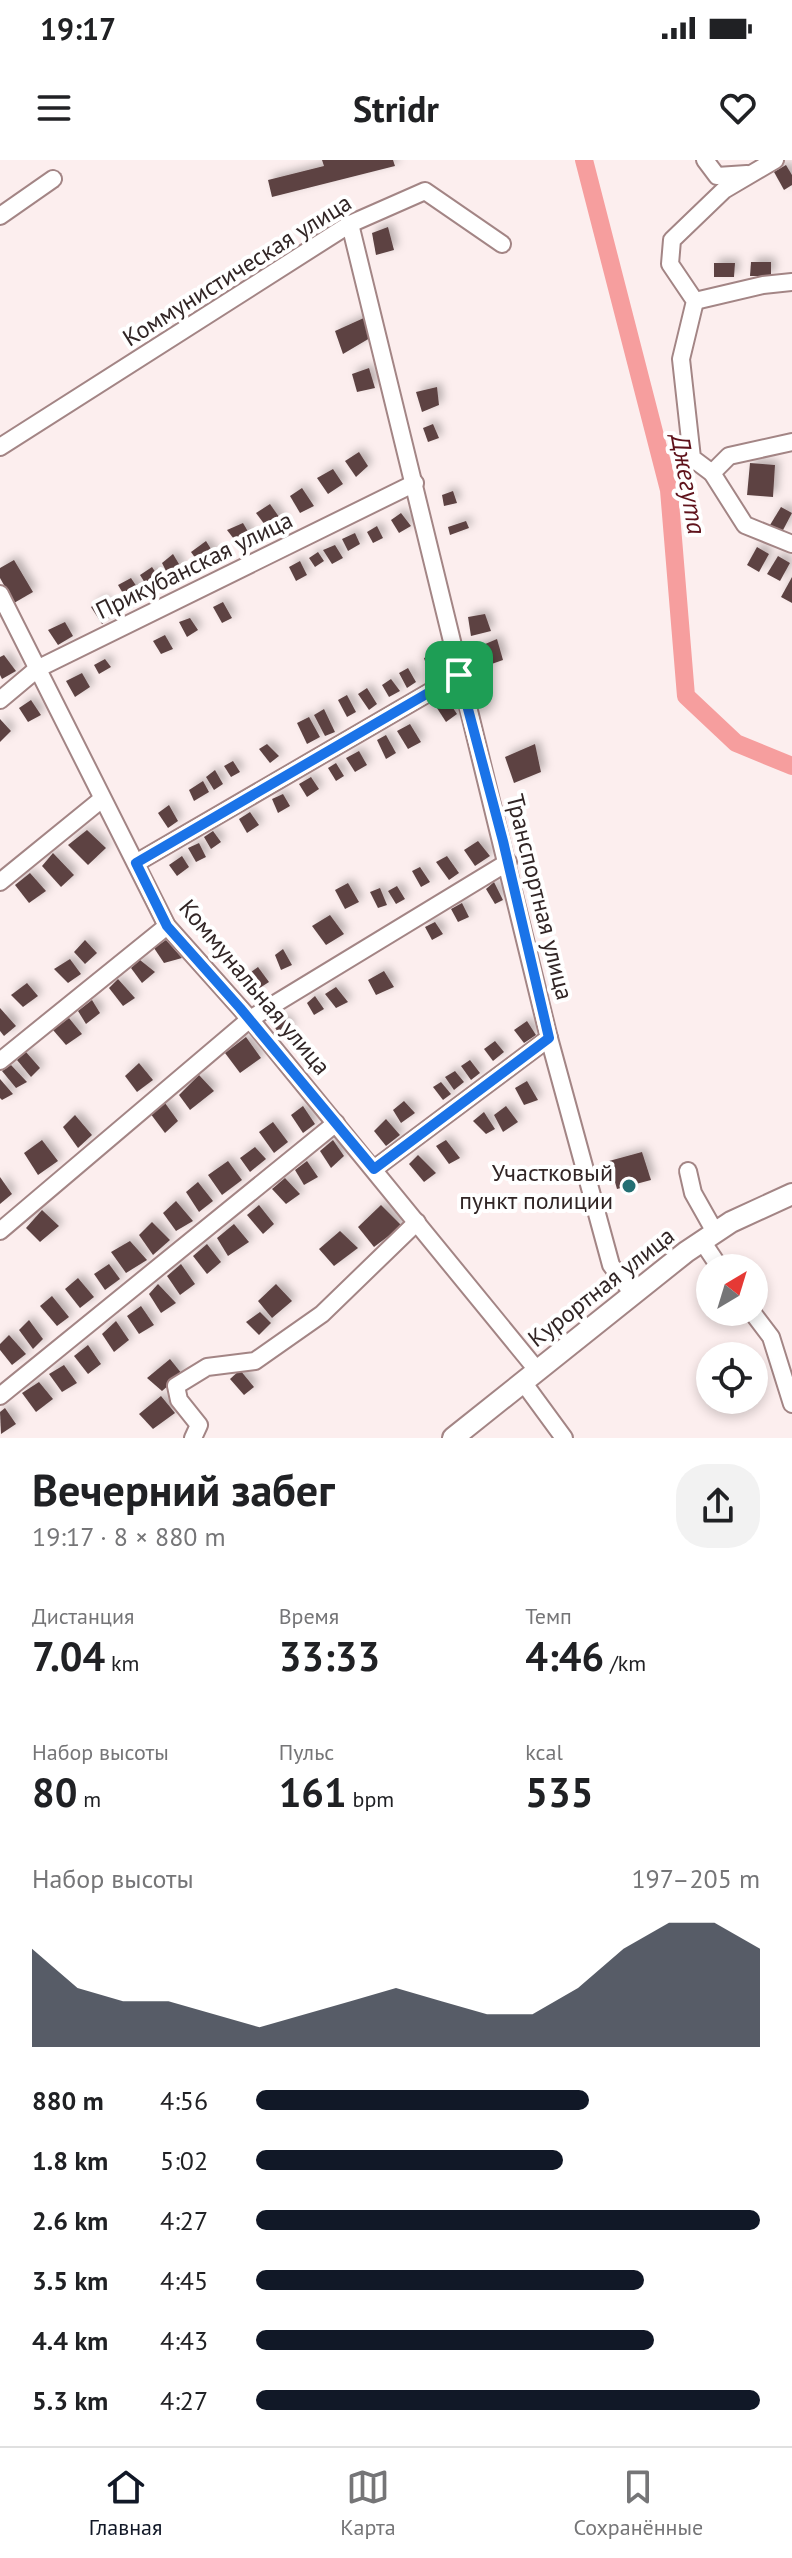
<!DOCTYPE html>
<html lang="ru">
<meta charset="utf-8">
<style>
body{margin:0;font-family:"PT Sans",sans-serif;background:#f2f2f2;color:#202124;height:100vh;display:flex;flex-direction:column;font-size:30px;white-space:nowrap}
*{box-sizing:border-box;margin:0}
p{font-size:26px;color:#757577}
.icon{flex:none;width:44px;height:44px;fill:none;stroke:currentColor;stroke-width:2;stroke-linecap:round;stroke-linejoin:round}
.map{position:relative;height:1278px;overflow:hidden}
.drawer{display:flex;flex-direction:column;background:#fff;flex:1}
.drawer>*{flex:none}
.needle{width:52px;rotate:38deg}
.fabs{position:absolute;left:696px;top:1094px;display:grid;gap:16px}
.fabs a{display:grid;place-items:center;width:72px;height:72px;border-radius:50%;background:#fff;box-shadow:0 4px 12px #0003;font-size:40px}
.pin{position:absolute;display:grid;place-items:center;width:68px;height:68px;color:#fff;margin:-34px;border-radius:16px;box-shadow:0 4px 12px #0006}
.round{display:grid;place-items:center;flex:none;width:84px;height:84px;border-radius:32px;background:#f2f2f2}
.head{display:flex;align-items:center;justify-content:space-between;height:136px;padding:0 32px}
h1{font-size:44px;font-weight:800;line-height:60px}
.metrics{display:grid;grid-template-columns:repeat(3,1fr);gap:12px;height:136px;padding:8px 32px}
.metrics div{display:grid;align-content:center}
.metrics b{font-size:40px;font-weight:800}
.metrics small{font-size:22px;font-weight:400}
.metrics p{font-size:22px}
.chart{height:224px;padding:16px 32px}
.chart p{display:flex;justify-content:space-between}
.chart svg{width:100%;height:144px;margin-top:8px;fill:#111827;opacity:.7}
ul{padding:0 32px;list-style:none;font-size:26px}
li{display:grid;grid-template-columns:128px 96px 1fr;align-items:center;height:60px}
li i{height:20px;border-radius:10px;background:#111827}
.status{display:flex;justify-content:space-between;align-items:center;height:56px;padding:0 40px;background:#fff;direction:ltr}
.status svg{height:22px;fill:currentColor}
header{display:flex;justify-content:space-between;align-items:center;height:104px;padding:0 32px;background:#fff;font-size:36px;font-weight:800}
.menu{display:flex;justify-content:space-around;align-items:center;height:112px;border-top:2px solid #e0e0e0;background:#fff;font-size:22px;color:#757577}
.menu a{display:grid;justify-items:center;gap:4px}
.menu .current{color:#111827}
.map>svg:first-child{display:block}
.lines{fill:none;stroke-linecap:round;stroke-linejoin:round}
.river{stroke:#f69e9e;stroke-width:18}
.building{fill:#5d4343;filter:url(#shadow)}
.minor-casing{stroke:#a38585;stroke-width:20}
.major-casing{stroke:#a38585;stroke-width:24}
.minor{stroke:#fff;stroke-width:16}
.major{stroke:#fff;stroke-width:20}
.route-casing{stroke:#fff;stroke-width:16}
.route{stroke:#1a73e8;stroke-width:10}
.poi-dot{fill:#246f73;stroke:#fff;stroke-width:3}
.labels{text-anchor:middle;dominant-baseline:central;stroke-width:8;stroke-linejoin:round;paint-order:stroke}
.street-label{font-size:24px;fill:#312525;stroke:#fff}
.poi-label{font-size:24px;fill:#312525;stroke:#fff;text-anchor:end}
.water-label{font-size:26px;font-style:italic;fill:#5f121b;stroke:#fff}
</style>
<div class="status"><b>19:17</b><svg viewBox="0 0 49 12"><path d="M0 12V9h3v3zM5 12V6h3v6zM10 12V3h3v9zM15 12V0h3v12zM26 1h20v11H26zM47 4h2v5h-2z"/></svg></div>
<header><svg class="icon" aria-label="menu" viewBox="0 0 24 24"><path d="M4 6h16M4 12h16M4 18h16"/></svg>Stridr<svg class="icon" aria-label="heart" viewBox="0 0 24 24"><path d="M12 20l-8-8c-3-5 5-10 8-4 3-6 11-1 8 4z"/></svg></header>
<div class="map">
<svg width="792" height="1278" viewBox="0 0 792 1278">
<defs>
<filter id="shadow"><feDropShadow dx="4.5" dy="-4.5" stdDeviation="4" flood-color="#0004"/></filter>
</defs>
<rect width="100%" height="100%" fill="#fceeee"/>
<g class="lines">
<!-- river -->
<polyline class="river" points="584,0 669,330 686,536 736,583 792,606"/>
</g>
<!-- building -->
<g class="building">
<polygon points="322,0 393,0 395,6 272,37 268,20 324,6"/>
<polygon points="786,5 792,15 792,25 784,30 774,12"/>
<polygon points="388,67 394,90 376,95 372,73"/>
<polygon points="751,102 771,102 771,116 750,116"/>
<polygon points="714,103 735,103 734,117 714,117"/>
<polygon points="366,157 370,178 343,194 335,171"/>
<polygon points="369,208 375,228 357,232 352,214"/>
<polygon points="437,227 439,245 422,252 416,232"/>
<polygon points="433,264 439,278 428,282 423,268"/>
<polygon points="359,292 368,306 356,317 345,301"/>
<polygon points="750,303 775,305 773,337 747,335"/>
<polygon points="333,309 343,324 328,334 317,318"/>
<polygon points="302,328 314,346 300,353 290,336"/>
<polygon points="453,331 457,343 444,346 442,335"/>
<polygon points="270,344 284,364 271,373 256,353"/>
<polygon points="781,347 792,353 782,372 770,365"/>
<polygon points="401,353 411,366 399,373 391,360"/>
<polygon points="466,361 469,368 450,375 448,367"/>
<polygon points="243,363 253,380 240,387 227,370"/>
<polygon points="377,366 383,378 373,383 367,372"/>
<polygon points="355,373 360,384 348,391 342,379"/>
<polygon points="206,381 216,397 201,406 191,392"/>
<polygon points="335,385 343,398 332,404 323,390"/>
<polygon points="757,387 769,394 759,412 747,405"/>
<polygon points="318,392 324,401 315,407 309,398"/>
<polygon points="173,394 182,409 170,419 162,403"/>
<polygon points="778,396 790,403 780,421 767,414"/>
<polygon points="14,400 33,432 14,443 0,418 0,408"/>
<polygon points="300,401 307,415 296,421 289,407"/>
<polygon points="152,407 162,422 150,431 140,415"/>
<polygon points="792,417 792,443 781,437"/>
<polygon points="131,418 141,433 127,440 118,425"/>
<polygon points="103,438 114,454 102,464 91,447"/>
<polygon points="223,442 232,458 222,463 213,447"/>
<polygon points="485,454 491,471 471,476 468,457"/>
<polygon points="190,458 198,470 187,477 179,462"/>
<polygon points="65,462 73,476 58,485 48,470"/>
<polygon points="165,475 173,489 161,494 153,481"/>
<polygon points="497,479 503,500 483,507 478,487"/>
<polygon points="439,492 445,510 429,514 424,498"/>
<polygon points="4,495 16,511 2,519 0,515 0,497"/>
<polygon points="105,499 111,507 99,514 94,505"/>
<polygon points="408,508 416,522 407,528 399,513"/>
<polygon points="82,513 90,527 75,537 66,521"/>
<polygon points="391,519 400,531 389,537 382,525"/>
<polygon points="367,528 377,544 369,550 358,534"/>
<polygon points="347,535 356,552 347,557 338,540"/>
<polygon points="447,539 457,554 446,562 435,545"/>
<polygon points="31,540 41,555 28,562 19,548"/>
<polygon points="324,549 335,572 325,576 314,555"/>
<polygon points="309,557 320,577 307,584 297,563"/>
<polygon points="0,559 11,571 0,582"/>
<polygon points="410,564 421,582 408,589 397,571"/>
<polygon points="386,575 396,593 386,599 377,580"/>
<polygon points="267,584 279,596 270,603 259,589"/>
<polygon points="535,584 541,612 514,623 505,597"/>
<polygon points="359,591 367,605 355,612 346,598"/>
<polygon points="233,601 240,612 231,617 224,606"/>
<polygon points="336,603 344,616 336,621 328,608"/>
<polygon points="215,610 223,624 214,630 206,617"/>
<polygon points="311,617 319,629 307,637 299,624"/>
<polygon points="203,621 209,632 194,641 189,630"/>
<polygon points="283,634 290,646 278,653 272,639"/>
<polygon points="169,645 178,661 168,668 158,653"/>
<polygon points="250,652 259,665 247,673 239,659"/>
<polygon points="87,670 106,688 88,705 68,685"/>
<polygon points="213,671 221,682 211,689 204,677"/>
<polygon points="478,681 490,696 475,706 464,690"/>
<polygon points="199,683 206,697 196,702 188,688"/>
<polygon points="53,693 74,715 61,727 42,706"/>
<polygon points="182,696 189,707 177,716 169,705"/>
<polygon points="447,696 459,713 449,720 436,702"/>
<polygon points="420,707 430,722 421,727 412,711"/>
<polygon points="30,713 46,731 29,743 15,725"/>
<polygon points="494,722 503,740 495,744 486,729"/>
<polygon points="348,723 359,742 345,749 335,730"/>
<polygon points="397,726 405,739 396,744 388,731"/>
<polygon points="380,728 387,745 378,748 370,732"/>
<polygon points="462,743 469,757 458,762 451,749"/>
<polygon points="330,755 344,774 326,785 312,766"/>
<polygon points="435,762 443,774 432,780 425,767"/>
<polygon points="85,780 97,793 85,804 74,792"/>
<polygon points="166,780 182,798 164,803 154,788"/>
<polygon points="283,789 292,805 281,810 275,795"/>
<polygon points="70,799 81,814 68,823 54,809"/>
<polygon points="140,800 155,812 142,823 131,808"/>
<polygon points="258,807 269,822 255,831 244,817"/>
<polygon points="384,811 394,827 376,835 368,820"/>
<polygon points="118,819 135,838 123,846 109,828"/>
<polygon points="27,823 38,836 23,847 11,835"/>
<polygon points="336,827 348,842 336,848 325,834"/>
<polygon points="315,836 324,849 314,855 307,843"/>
<polygon points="92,840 100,853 86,864 78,851"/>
<polygon points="0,848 16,866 4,876 0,871"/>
<polygon points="284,857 292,869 280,876 273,864"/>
<polygon points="69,858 82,874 66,885 53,870"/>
<polygon points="527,861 536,875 524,883 514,870"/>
<polygon points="246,877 261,898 240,913 225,893"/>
<polygon points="495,881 504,892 493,901 484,889"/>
<polygon points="26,892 40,908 31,917 17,900"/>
<polygon points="470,900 480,913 471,920 461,906"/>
<polygon points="139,903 153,920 137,932 125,916"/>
<polygon points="11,905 27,922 16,928 2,911"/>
<polygon points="455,911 464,922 454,930 445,917"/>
<polygon points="199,915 214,931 190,950 179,935"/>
<polygon points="0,919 13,934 2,940 0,938"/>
<polygon points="527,921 538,940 524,945 515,928"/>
<polygon points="441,922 451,934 443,940 433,927"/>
<polygon points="404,941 415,953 401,963 393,950"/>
<polygon points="165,943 178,961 165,973 150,953"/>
<polygon points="303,946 315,964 303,973 291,955"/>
<polygon points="506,946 518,962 503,972 494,955"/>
<polygon points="484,952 495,969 486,974 473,961"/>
<polygon points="75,955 92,975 78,988 63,967"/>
<polygon points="386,959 400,975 386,986 374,971"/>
<polygon points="273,962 288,982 274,993 259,972"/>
<polygon points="42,980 58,1001 38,1015 24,993"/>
<polygon points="333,980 344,996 331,1008 320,991"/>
<polygon points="446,980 460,998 449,1004 436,986"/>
<polygon points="255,987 266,999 250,1012 240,998"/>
<polygon points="642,992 651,1020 617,1029 609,1001"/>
<polygon points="418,995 436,1013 424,1022 409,1004"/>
<polygon points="228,1001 242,1020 222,1035 208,1015"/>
<polygon points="307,1001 318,1017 304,1025 295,1010"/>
<polygon points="0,1017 12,1034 0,1044"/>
<polygon points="285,1018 300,1034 286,1044 272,1029"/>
<polygon points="198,1022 213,1041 199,1052 186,1032"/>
<polygon points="176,1041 193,1061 176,1071 163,1053"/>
<polygon points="259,1045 274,1064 263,1074 247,1055"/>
<polygon points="381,1045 402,1066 374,1087 358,1067"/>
<polygon points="42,1050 59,1066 40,1082 26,1068"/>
<polygon points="152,1062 170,1080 153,1095 139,1075"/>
<polygon points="234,1064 249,1082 228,1096 217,1078"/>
<polygon points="340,1071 358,1088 334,1106 319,1089"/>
<polygon points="130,1081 147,1100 126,1113 111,1092"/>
<polygon points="207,1084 221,1102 207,1114 193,1096"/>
<polygon points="109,1104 120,1119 105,1130 94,1114"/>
<polygon points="181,1104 195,1124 180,1135 167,1116"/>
<polygon points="78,1118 94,1137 80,1148 65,1129"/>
<polygon points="158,1124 176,1143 161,1153 149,1134"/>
<polygon points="276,1124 292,1141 272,1158 258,1141"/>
<polygon points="52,1136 69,1157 57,1166 40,1146"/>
<polygon points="141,1146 154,1165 139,1174 127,1156"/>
<polygon points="260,1152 271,1163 259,1175 246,1162"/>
<polygon points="29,1160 43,1179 33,1189 19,1170"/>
<polygon points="116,1161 129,1180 114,1192 102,1174"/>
<polygon points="9,1175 26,1194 12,1205 0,1190 0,1184"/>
<polygon points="88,1185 101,1204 88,1214 74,1196"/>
<polygon points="170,1199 182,1214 162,1231 147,1218"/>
<polygon points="64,1205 77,1223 62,1232 49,1214"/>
<polygon points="240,1210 254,1227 244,1235 230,1219"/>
<polygon points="39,1222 53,1239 36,1252 22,1233"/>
<polygon points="161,1236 175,1253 153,1269 139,1254"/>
<polygon points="5,1248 16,1264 1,1274 0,1252"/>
</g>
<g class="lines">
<!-- minor casing -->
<g class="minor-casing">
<g id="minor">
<polyline points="705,0 717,16 747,14"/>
<polyline points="0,56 53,19"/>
<polyline points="350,64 549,878 611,1105 633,1134"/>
<polyline points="695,141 763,125 792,122"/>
<polyline points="792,282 729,296 712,313 745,365 792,384"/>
<polyline points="0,287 350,64 425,31 502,84"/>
<polyline points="712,313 692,298 681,199 695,141 670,104 672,80 724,30 775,0"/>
<polyline points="0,434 167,766 250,859 537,1210"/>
<polyline points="0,540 37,509 415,323"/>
<polyline points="136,703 459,515"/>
<polyline points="0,722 102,639"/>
<polyline points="0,901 167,766"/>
<polyline points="374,1009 549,878"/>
<polyline points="688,1011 693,1033 715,1072"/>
<polyline points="0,1071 250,859 508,702"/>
<polyline points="702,1081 720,1108"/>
<polyline points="752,1152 771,1177 792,1244"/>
<polyline points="523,1222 564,1278"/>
<polyline points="0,1236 336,963"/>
<polyline points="193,1278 199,1265 179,1240 176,1226 207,1207 255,1201 322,1154 417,1062"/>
</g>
</g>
<!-- major casing -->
<g class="major-casing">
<polyline id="major" points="453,1278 686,1092 731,1062 792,1034"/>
</g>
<!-- minor -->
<use href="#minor" class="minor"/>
<!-- major -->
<use href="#major" class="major"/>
</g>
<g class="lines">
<!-- route casing -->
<g class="route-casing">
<polygon id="route" points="459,515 503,681 549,878 374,1009 240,848 167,766 136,703"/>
</g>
<!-- route -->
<use href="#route" class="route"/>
</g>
<!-- markers -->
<circle class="poi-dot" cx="629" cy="1026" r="8"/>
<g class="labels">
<!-- street labels -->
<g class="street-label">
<text transform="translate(237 110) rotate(-32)">Коммунистическая улица</text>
<text transform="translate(194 405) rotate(-26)">Прикубанская улица</text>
<text transform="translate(540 737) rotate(76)">Транспортная улица</text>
<text transform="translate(255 827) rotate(50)">Коммунальная улица</text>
<text transform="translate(601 1127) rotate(-38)">Курортная улица</text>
</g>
<!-- poi labels -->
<g class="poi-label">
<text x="613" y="1012">Участковый<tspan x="613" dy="28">пункт полиции</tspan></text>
</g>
<!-- water labels -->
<g class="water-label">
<text transform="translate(689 324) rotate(80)">Джегута</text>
</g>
</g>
</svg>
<div class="fabs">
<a><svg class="needle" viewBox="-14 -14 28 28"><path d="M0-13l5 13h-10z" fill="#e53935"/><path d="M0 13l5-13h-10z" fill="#757577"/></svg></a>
<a><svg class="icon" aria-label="locate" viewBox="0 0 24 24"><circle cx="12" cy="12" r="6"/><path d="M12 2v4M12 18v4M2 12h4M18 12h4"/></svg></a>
</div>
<div class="pin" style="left:459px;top:515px;background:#1e9e55"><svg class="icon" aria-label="arrive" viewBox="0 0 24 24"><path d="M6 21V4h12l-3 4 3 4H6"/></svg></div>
</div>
<section class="drawer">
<div class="head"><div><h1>Вечерний забег</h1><p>19:17 · 8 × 880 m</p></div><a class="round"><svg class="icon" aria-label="share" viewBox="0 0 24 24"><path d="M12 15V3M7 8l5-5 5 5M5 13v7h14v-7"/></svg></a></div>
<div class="metrics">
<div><p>Дистанция</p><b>7.04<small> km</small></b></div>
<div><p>Время</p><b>33:33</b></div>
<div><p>Темп</p><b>4:46<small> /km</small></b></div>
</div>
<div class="metrics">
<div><p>Набор высоты</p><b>80<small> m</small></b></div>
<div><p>Пульс</p><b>161<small> bpm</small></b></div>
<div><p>kcal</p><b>535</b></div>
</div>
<div class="chart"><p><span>Набор высоты</span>197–205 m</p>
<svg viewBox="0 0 160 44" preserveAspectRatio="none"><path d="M0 44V14L10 26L20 30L30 30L40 34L50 38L60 34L70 30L80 26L90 30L100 34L110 34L120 26L130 14L140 6L150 6L160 14V44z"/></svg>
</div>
<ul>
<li><b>880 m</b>4:56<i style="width:66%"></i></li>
<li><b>1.8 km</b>5:02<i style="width:61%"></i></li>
<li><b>2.6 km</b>4:27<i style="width:100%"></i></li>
<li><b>3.5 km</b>4:45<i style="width:77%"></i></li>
<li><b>4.4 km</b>4:43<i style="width:79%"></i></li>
<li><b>5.3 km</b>4:27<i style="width:100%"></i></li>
</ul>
</section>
<nav class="menu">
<a class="current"><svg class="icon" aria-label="home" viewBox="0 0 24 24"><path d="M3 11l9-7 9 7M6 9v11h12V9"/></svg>Главная</a>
<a><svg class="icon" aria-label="map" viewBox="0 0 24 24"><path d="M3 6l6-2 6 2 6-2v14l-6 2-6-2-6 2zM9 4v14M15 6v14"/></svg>Карта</a>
<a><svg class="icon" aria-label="saved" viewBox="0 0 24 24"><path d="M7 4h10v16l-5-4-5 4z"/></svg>Сохранённые</a>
</nav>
